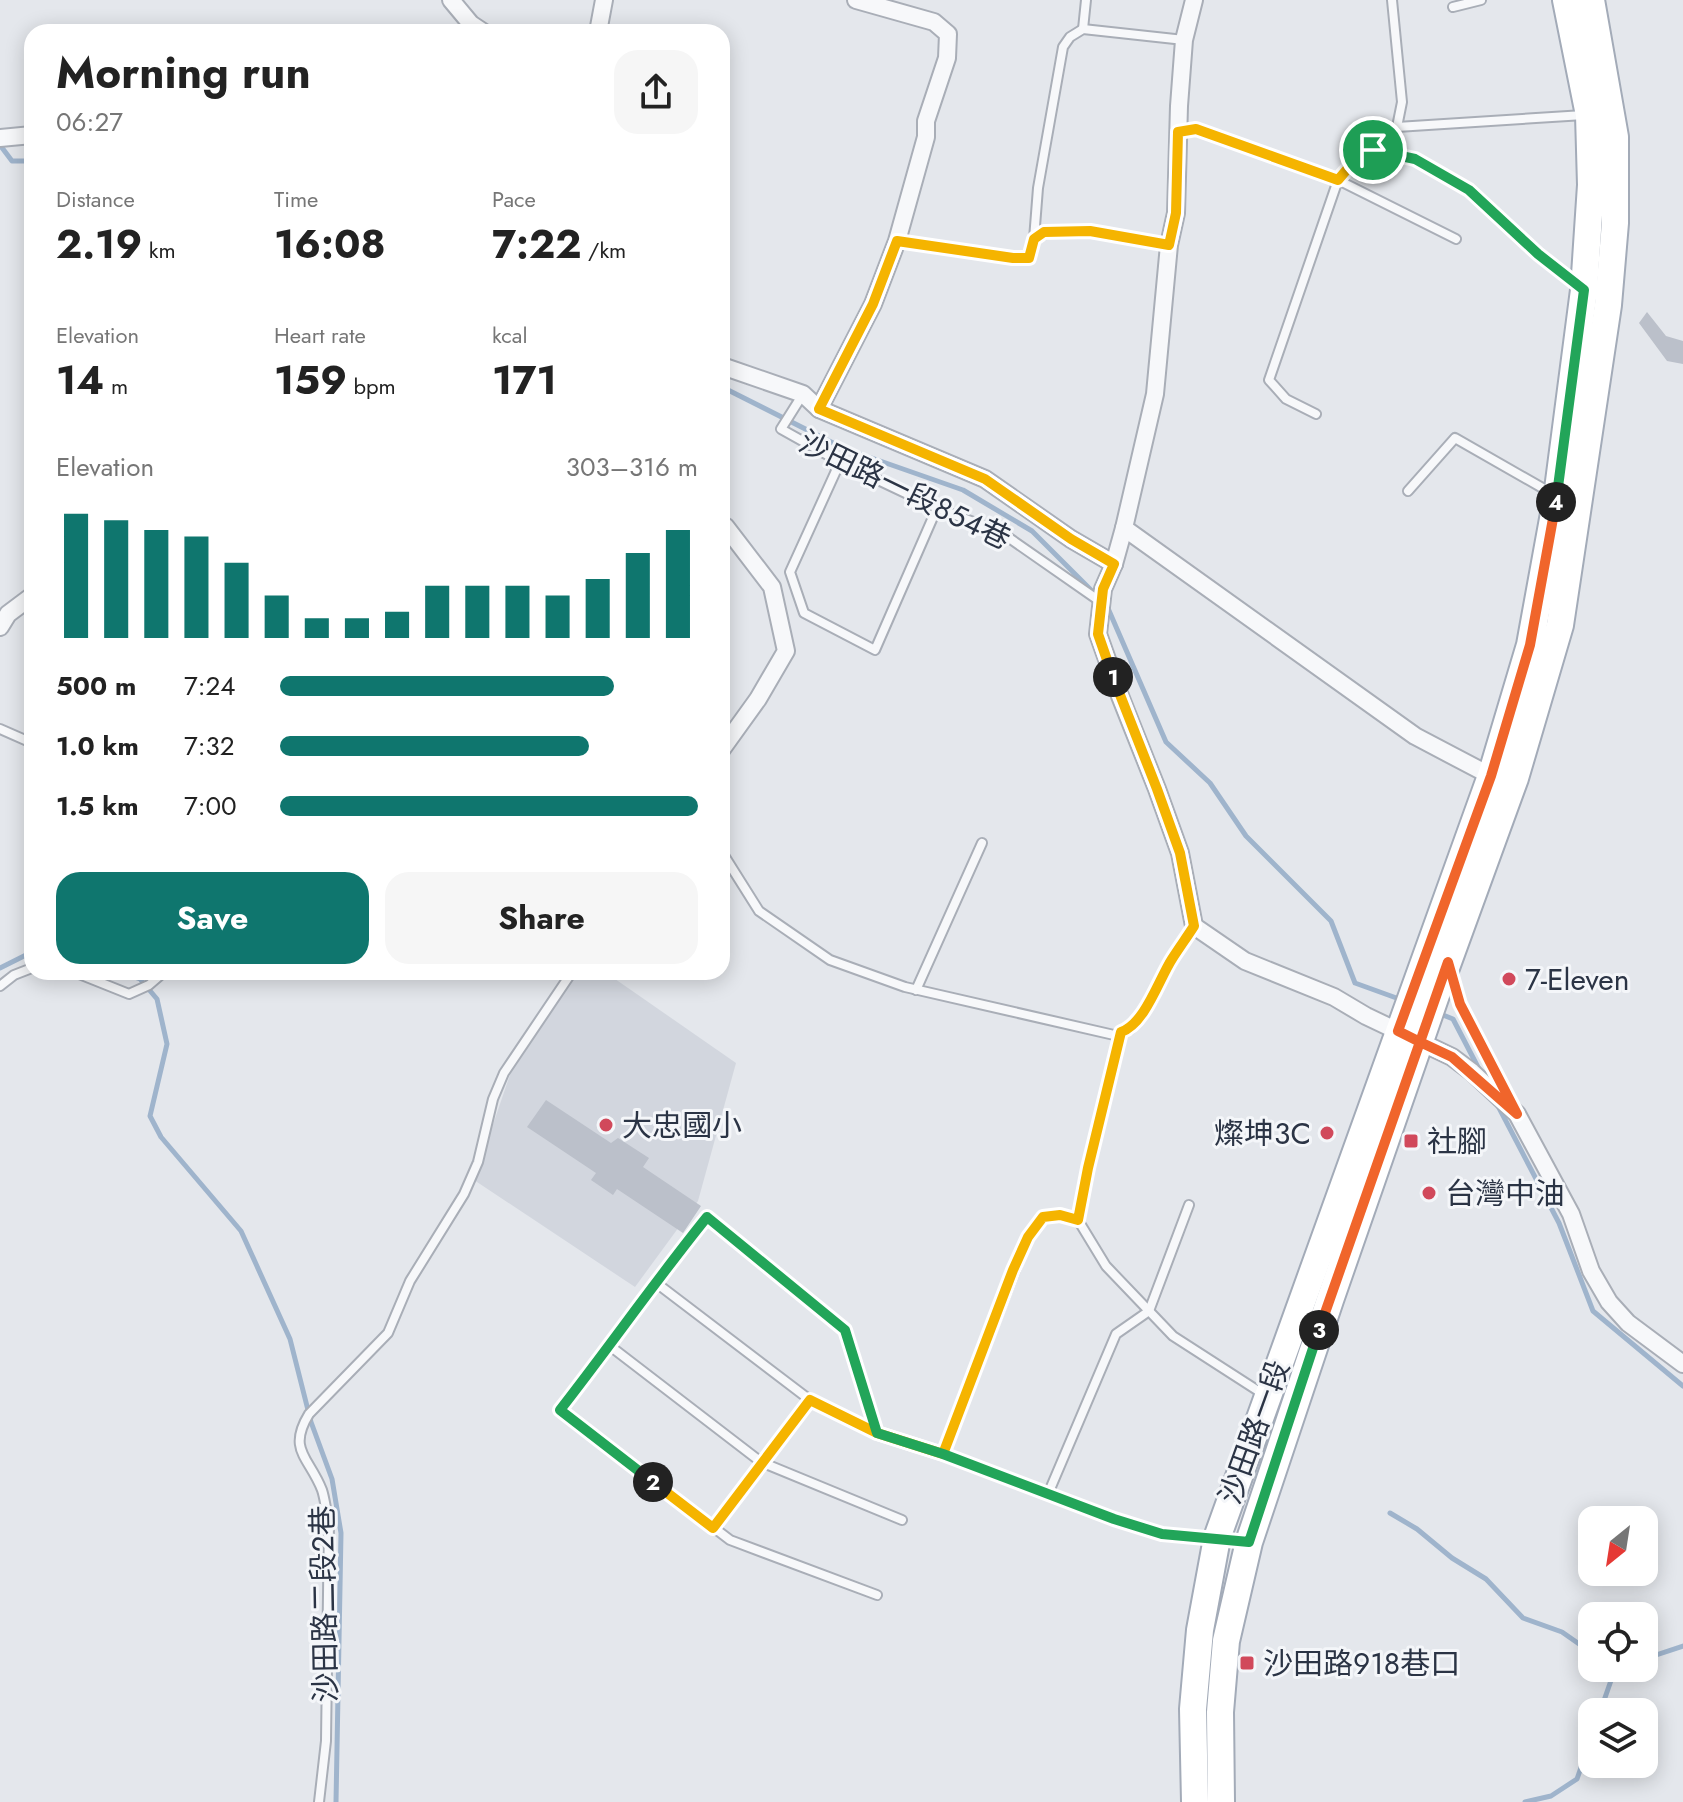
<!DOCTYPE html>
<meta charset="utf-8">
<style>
body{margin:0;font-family:Jost,"Noto Sans TC",sans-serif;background:#f6f6f6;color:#222;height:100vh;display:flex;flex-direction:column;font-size:30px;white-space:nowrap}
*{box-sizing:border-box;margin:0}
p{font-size:26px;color:#767676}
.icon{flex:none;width:44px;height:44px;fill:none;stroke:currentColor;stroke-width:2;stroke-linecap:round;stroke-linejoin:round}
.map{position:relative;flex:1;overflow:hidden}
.drawer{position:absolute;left:24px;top:24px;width:706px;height:956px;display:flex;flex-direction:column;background:#fff;border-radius:24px;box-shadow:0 4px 20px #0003}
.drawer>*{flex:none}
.needle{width:52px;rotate:210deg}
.controls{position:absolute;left:1578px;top:1506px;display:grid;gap:16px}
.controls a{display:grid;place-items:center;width:80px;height:80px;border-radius:16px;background:#fff;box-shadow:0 4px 20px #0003;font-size:40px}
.pin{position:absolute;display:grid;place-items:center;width:68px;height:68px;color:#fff;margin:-34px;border:4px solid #fff;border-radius:50%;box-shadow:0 2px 8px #0007}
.km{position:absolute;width:40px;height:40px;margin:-20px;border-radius:50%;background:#222;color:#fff;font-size:22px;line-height:40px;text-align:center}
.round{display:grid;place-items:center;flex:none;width:84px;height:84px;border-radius:24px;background:#f6f6f6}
.head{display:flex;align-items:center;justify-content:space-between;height:136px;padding:0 32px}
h1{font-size:44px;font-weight:700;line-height:60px}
.metrics{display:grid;grid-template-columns:repeat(3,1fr);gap:12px;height:136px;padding:8px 32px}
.metrics div{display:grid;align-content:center}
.metrics b{font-size:40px;font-weight:700}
.metrics small{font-size:22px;font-weight:400}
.metrics p{font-size:22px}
.chart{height:224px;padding:16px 32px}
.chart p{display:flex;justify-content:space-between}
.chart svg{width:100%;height:144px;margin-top:8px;stroke:#0f766e;stroke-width:6}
.button{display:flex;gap:16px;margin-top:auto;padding:16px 32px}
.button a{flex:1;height:92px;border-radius:24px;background:#0f766e;color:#fff;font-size:32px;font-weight:700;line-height:92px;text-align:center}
.button a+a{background:#f6f6f6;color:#222}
ul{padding:0 32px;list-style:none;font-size:26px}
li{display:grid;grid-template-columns:128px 96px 1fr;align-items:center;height:60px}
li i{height:20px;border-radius:10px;background:#0f766e}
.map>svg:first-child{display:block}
.built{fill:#d2d6de}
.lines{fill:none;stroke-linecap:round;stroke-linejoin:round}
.stream{stroke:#9fb4cc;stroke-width:5}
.building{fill:#bbc0ca}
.lane-casing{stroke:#a9aeb7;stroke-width:12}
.street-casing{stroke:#a9aeb7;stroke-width:20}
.primary-casing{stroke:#a3abb8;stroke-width:30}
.lane{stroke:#f7f8fa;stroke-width:8}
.street{stroke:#f7f8fa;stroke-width:16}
.primary{stroke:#fff;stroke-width:26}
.split-1-casing{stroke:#fff;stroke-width:16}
.split-2-casing{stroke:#fff;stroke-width:16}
.split-3-casing{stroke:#fff;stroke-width:16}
.split-4-casing{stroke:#fff;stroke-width:16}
.split-5-casing{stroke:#fff;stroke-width:16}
.split-1{stroke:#f5b400;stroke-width:10}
.split-2{stroke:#f5b400;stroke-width:10}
.split-3{stroke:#22a559;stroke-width:10}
.split-4{stroke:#f0652b;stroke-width:10}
.split-5{stroke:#22a559;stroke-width:10}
.poi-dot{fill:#d1495b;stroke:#f4f6f9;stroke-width:3}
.labels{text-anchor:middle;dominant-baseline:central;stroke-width:6;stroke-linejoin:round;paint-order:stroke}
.street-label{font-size:30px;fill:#2b3445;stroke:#f4f6f9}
.poi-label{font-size:30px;fill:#2b3445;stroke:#f4f6f9;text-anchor:start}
</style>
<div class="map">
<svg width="1683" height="1802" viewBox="0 0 1683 1802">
<rect width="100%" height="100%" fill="#e4e7ec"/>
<!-- built -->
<polygon class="built" points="578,972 605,972 736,1063 698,1201 635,1287 474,1180 512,1069"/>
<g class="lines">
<!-- stream -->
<g class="stream">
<polyline points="0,145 12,161 32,161"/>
<polyline points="722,387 843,448 963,490 1032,531 1094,593"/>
<polyline points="1107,606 1166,742 1210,783 1246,836 1331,921 1355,983 1402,1000"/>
<polyline points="0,968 32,952"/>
<polyline points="120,972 140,979 157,999 167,1044 150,1116 161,1137 241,1231 290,1339 311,1422 332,1479 341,1533 336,1802"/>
<polyline points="1438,1013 1453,1019 1480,1071"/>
<polyline points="1497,1104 1559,1223 1593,1311 1683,1386"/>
<polyline points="1390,1513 1417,1529 1452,1558 1486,1579 1523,1618 1562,1632 1592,1653"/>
<polyline points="1644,1659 1683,1646"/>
<polyline points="1600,1712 1615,1669 1617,1668"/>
<polyline points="1525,1802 1551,1796 1577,1779 1592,1736"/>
</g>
</g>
<!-- building -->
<g class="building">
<polygon points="1647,312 1666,336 1683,341 1683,364 1667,361 1639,323"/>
<polygon points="546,1100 611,1143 618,1138 649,1158 643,1167 701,1206 683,1233 617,1189 613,1195 591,1180 596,1173 527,1127"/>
</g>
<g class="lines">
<!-- lane casing -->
<g class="lane-casing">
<g id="lane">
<polyline points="1453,7 1481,0"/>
<polyline points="1083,29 1086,0"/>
<polyline points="1397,127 1584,115"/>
<polyline points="1178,132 1196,129 1338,180 1456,239"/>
<polyline points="1373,150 1397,127 1402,102 1392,0"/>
<polyline points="1034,239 1038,188 1063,47 1070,37 1083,29 1184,40"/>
<path d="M897,241L1013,258H1029L1034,239C1064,220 1134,239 1169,245"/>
<polyline points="803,394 781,429 840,462 937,508 1002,533 1101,602"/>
<polyline points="1316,414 1286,399 1269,380 1338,180 1355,160 1373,150 1415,159 1469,190 1538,254 1577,284"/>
<polyline points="840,462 790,572 804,613 875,650 937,508"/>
<polyline points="1408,491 1455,438 1553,494"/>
<polyline points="0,729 32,743"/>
<polyline points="722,855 725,857 759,911 830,960 905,987 1114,1035 1130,1029 1153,999 1170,961 1194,926"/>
<polyline points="74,972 129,994 149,985 164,972"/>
<polyline points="1452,974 1460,1004 1511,1103"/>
<polyline points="0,986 14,975 32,968"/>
<polyline points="916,990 982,843"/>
<polyline points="1121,1032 1088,1168 1078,1220 1106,1266 1173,1336 1263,1394"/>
<polyline points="655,1282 810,1400 877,1433 943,1454 1114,1519 1162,1534 1244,1541"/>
<polyline points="610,1346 761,1462 902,1520"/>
<path d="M877,1433L845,1330L707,1217C656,1280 610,1346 560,1410L730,1540L877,1595"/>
<polyline points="943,1454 1028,1237 1043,1217 1060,1215 1078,1220"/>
<polyline points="1048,1494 1116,1334 1149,1311 1189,1205"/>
<polyline points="713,1528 810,1400"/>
<path d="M319,1802L326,1741L329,1521C326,1511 325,1499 322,1490C309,1457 287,1450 309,1414L388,1333L410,1281L464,1194L478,1162L493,1099L504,1073L572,972"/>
</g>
</g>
<!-- street casing -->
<g class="street-casing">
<g id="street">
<polyline points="451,0 471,24 483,32"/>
<polyline points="1194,0 1184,40 1179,106 1176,213 1169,245 1155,394 1124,528 1114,564 1103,589 1098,634 1120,696 1157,789 1180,853 1194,926 1245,961 1334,997 1366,1016 1452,1057 1472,1072 1517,1114 1571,1214 1591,1271 1609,1302 1628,1323 1683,1364"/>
<polyline points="598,32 604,0"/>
<polyline points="0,138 32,135"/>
<polyline points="722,366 803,394 819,409 985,479 1071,539 1114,564"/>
<polyline points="819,409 873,304 897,241 926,137 926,121 947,58 948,34 934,22 856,0"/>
<polyline points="722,525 726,527 772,587 786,651 758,699 722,749"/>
<polyline points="1124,528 1415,736 1491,776"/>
<polyline points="0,627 8,614 32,596"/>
</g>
</g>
<!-- primary casing -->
<g class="primary-casing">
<g id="primary">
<polyline points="1195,1802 1193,1709 1200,1630 1217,1538 1491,776 1530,645 1557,497 1584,290 1591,185 1589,115 1566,0"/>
<polyline points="1221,1802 1220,1712 1226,1641 1249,1542 1330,1300 1436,995 1515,778 1560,625 1608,305 1615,223 1615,137 1591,0"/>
</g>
</g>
<!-- lane -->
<use href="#lane" class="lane"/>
<!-- street -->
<use href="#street" class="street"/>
<!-- primary -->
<use href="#primary" class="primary"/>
</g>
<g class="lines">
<!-- split-1 casing -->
<g class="split-1-casing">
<polyline id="split-1" points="1113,677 1098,634 1103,589 1114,564 1071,539 985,479 819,409 873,304 897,241 1013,258 1029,258 1034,239 1044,232 1090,231 1169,245 1176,213 1178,132 1196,129 1338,180 1355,160 1373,150"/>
</g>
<!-- split-2 casing -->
<g class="split-2-casing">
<path id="split-2" d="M653,1482L713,1528L810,1400L877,1433L943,1454L1013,1270L1028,1237L1043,1217L1060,1215L1078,1220L1088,1168L1121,1032C1145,1024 1159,979 1172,959C1179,948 1187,937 1194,926L1180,853L1157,789L1113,677"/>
</g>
<!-- split-3 casing -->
<g class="split-3-casing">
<path id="split-3" d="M653,1482L560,1410C610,1346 656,1280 707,1217L845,1330L877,1433L943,1454L1114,1519L1162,1534L1249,1542L1319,1330"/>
</g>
<!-- split-4 casing -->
<g class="split-4-casing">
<polyline id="split-4" points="1319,1330 1420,1042 1452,1057 1517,1114 1460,1004 1448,962 1420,1042 1398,1031 1491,776 1530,645 1556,502"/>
</g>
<!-- split-5 casing -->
<g class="split-5-casing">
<polyline id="split-5" points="1373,150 1415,159 1469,190 1538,254 1584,290 1556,502"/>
</g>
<!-- split-1 -->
<use href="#split-1" class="split-1"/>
<!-- split-2 -->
<use href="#split-2" class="split-2"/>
<!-- split-3 -->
<use href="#split-3" class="split-3"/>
<!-- split-4 -->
<use href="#split-4" class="split-4"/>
<!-- split-5 -->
<use href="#split-5" class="split-5"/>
</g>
<!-- markers -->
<g class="poi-dot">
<circle cx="1509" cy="979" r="8"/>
<circle cx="606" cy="1125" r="8"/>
<circle cx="1327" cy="1133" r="8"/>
<rect x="1403" y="1133" width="16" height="16" rx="4"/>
<circle cx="1429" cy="1193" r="8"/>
<rect x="1239" y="1655" width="16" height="16" rx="4"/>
</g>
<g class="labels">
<!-- street labels -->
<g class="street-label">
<text transform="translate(905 490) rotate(26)">沙田路一段854巷</text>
<text transform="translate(1254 1432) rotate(-70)">沙田路一段</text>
<text transform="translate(324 1604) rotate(-91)">沙田路二段2巷</text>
</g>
<!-- poi labels -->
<g class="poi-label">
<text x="1525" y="979">7-Eleven</text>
<text x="622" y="1125">大忠國小</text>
<text x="1311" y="1133" text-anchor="end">燦坤3C</text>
<text x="1427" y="1141">社腳</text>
<text x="1445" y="1193">台灣中油</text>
<text x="1263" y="1663">沙田路918巷口</text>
</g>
</g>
</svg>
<div class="controls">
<a><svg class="needle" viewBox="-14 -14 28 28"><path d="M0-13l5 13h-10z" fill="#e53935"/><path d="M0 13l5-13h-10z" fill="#767676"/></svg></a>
<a><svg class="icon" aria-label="locate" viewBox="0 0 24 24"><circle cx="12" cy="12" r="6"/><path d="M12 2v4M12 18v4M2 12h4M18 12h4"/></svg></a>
<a><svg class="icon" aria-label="layers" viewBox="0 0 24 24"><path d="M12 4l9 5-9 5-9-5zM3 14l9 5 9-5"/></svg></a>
</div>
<div class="pin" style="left:1373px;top:150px;background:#1e9e55"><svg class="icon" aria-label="arrive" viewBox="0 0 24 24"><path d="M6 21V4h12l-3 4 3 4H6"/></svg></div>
<b class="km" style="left:1113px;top:677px">1</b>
<b class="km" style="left:653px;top:1482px">2</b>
<b class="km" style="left:1319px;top:1330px">3</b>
<b class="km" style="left:1556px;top:502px">4</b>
<section class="drawer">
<div class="head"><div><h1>Morning run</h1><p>06:27</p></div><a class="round"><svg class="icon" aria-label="share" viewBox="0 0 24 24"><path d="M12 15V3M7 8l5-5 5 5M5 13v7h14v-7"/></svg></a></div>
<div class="metrics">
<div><p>Distance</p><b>2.19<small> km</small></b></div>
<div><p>Time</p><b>16:08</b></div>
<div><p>Pace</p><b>7:22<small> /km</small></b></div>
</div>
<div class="metrics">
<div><p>Elevation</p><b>14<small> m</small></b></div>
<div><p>Heart rate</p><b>159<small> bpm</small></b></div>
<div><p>kcal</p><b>171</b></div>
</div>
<div class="chart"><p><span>Elevation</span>303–316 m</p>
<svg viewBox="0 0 160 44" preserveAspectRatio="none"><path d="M5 44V6M15 44V8M25 44V11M35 44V13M45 44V21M55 44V31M65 44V38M75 44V38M85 44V36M95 44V28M105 44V28M115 44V28M125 44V31M135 44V26M145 44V18M155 44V11"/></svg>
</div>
<ul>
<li><b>500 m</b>7:24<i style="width:80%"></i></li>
<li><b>1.0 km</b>7:32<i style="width:74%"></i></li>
<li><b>1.5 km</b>7:00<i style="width:100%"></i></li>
</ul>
<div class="button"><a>Save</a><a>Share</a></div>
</section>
</div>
